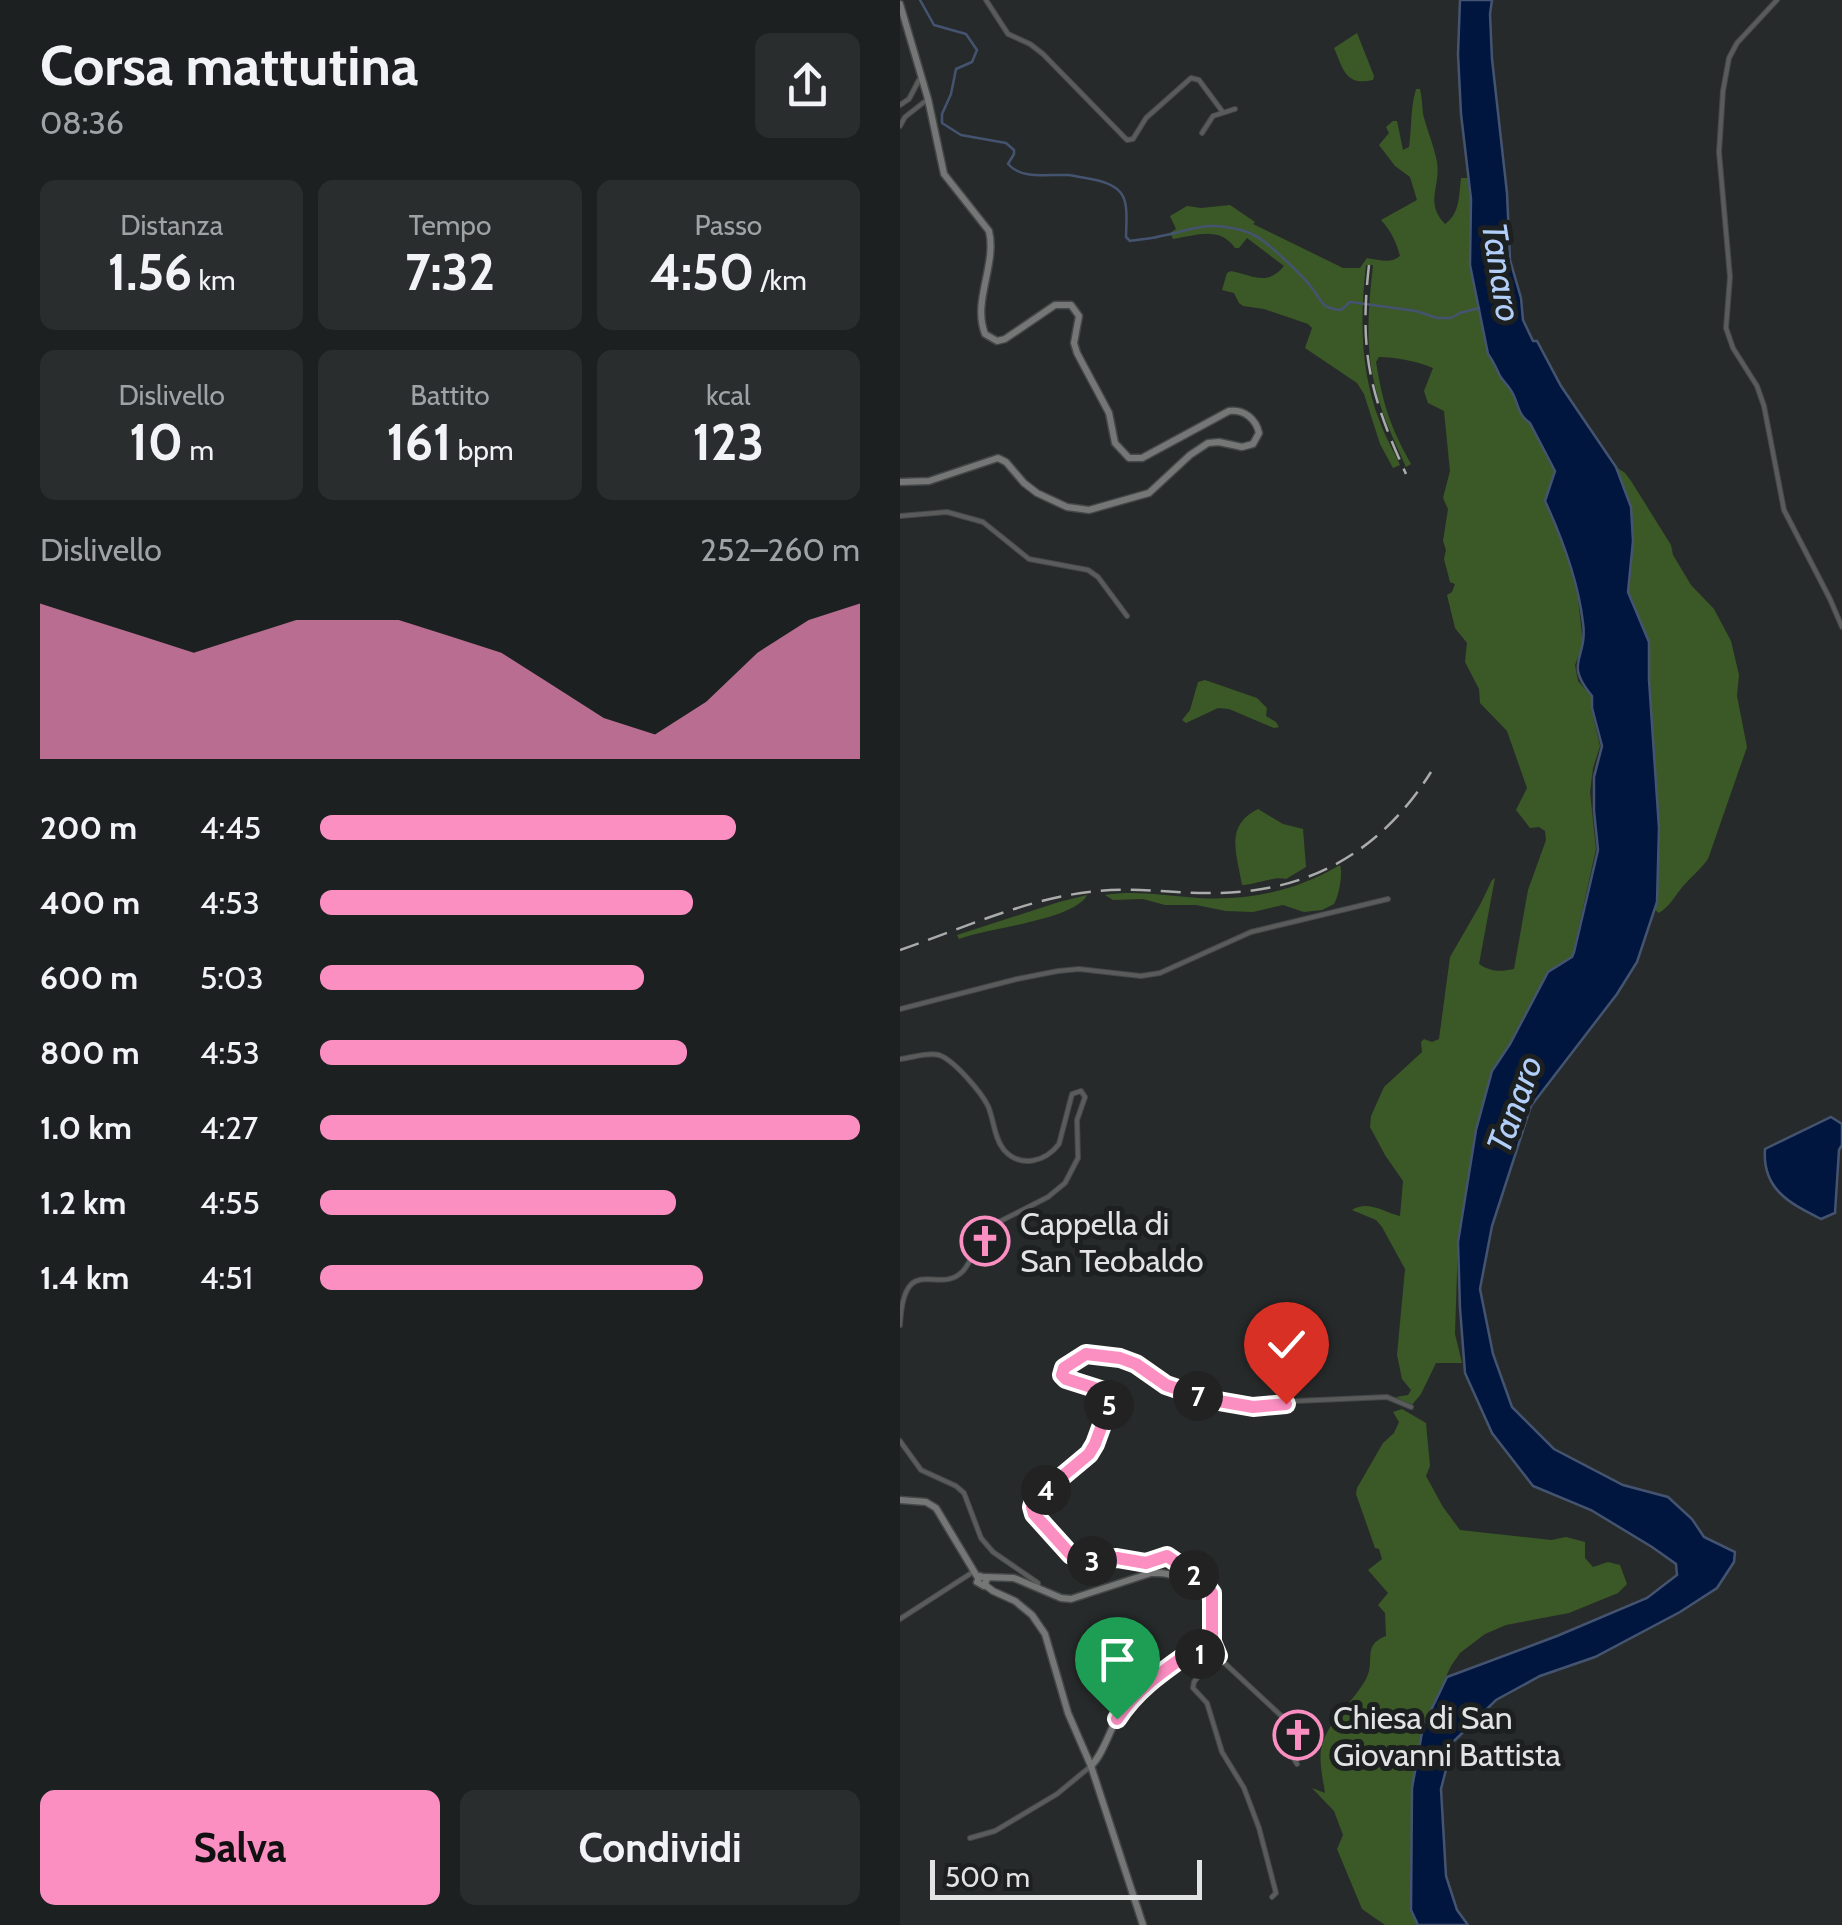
<!DOCTYPE html>
<html lang="it">
<meta charset="utf-8">
<style>
body{margin:0;font-family:Cabin,sans-serif;background:#2a2d2d;color:#f1f3f6;height:100vh;display:flex;flex-direction:column;font-size:38px;white-space:nowrap}
*{box-sizing:border-box;margin:0}
p{font-size:32px;color:#a0a3a5}
.icon{flex:none;width:55px;height:55px;fill:none;stroke:currentColor;stroke-width:2;stroke-linecap:round;stroke-linejoin:round}
.map{position:relative;flex:1;overflow:hidden}
.drawer{display:flex;flex-direction:column;background:#1d2020;width:900px}
.drawer>*{flex:none}
.scale{position:absolute;left:30px;bottom:25px;width:272px;box-sizing:border-box;padding-left:10px;border:5px solid #e2e4e4;border-top:0;font-size:28px;line-height:35px;white-space:nowrap;color:#e2e4e4;-webkit-text-stroke:8px #1d2020;paint-order:stroke}
.pin{position:absolute;display:grid;place-items:center;width:85px;height:85px;color:#fff;margin:-102px -42px;border-radius:50% 50% 50% 0;rotate:-45deg;box-shadow:0 0 10px #0007}
.pin .icon{rotate:45deg}
.km{position:absolute;width:50px;height:50px;margin:-25px;border-radius:50%;background:#222;color:#fff;font-size:28px;line-height:50px;text-align:center}
.round{display:grid;place-items:center;flex:none;width:105px;height:105px;border-radius:15px;background:#2a2d2d}
.summary{display:flex;align-items:center;justify-content:space-between;height:170px;padding:0 40px}
h1{font-size:55px;font-weight:700;line-height:75px}
.stats{display:grid;grid-template-columns:repeat(3,1fr);gap:15px;height:170px;padding:10px 40px}
.stats div{display:grid;align-content:center;border-radius:15px;background:#2a2d2d;text-align:center}
.stats b{font-size:50px;font-weight:700}
.stats small{font-size:28px;font-weight:400}
.stats p{font-size:28px}
.chart{height:280px;padding:20px 40px}
.chart p{display:flex;justify-content:space-between}
.chart svg{width:100%;height:180px;margin-top:10px;fill:#fc8fc2;opacity:.7}
.cta{display:flex;gap:20px;margin-top:auto;padding:20px 40px}
.cta a{flex:1;height:115px;border-radius:15px;background:#fc8fc2;color:#111;font-size:40px;font-weight:700;line-height:115px;text-align:center}
.cta a+a{background:#2a2d2d;color:#f1f3f6}
ul{padding:0 40px;list-style:none;font-size:32px}
li{display:grid;grid-template-columns:160px 120px 1fr;align-items:center;height:75px}
li i{height:25px;border-radius:12px;background:#fc8fc2}
main{display:flex;flex:1;min-height:0}
.map>svg:first-child{display:block}
.forest{fill:#3b5926}
.water{fill:#00163e;stroke:#445470;stroke-width:2.5}
.lines{fill:none;stroke-linecap:round;stroke-linejoin:round}
.stream{stroke:#445470;stroke-width:2.5}
.street-casing{stroke:#454848;stroke-width:6}
.secondary-casing{stroke:#454848;stroke-width:9}
.street{stroke:#5a5b5b;stroke-width:4}
.secondary{stroke:#757776;stroke-width:6}
.rail{stroke:#aaacac;stroke-width:2.5;stroke-dasharray:20 10;stroke-linecap:butt}
.route-casing{stroke:#fff;stroke-width:20}
.route{stroke:#fc8fc2;stroke-width:12}
.labels{text-anchor:middle;dominant-baseline:central;stroke-width:10;stroke-linejoin:round;paint-order:stroke}
.poi-label{font-size:32px;fill:#e2e4e4;stroke:#1d2020;text-anchor:start}
.water-label{font-size:35px;font-style:italic;fill:#b2cffa;stroke:#1d2020}
</style>
<main>
<section class="drawer">
<div class="summary"><div><h1>Corsa mattutina</h1><p>08:36</p></div><a class="round"><svg class="icon" aria-label="share" viewBox="0 0 24 24"><path d="M12 15V3M7 8l5-5 5 5M5 13v7h14v-7"/></svg></a></div>
<div class="stats">
<div><p>Distanza</p><b>1.56<small> km</small></b></div>
<div><p>Tempo</p><b>7:32</b></div>
<div><p>Passo</p><b>4:50<small> /km</small></b></div>
</div>
<div class="stats">
<div><p>Dislivello</p><b>10<small> m</small></b></div>
<div><p>Battito</p><b>161<small> bpm</small></b></div>
<div><p>kcal</p><b>123</b></div>
</div>
<div class="chart"><p><span>Dislivello</span>252–260 m</p>
<svg viewBox="0 0 160 44" preserveAspectRatio="none"><path d="M0 44V6L10 10L20 14L30 18L40 14L50 10L60 10L70 10L80 14L90 18L100 26L110 34L120 38L130 30L140 18L150 10L160 6V44z"/></svg>
</div>
<ul>
<li><b>200 m</b>4:45<i style="width:77%"></i></li>
<li><b>400 m</b>4:53<i style="width:69%"></i></li>
<li><b>600 m</b>5:03<i style="width:60%"></i></li>
<li><b>800 m</b>4:53<i style="width:68%"></i></li>
<li><b>1.0 km</b>4:27<i style="width:100%"></i></li>
<li><b>1.2 km</b>4:55<i style="width:66%"></i></li>
<li><b>1.4 km</b>4:51<i style="width:71%"></i></li>
</ul>
<div class="cta"><a>Salva</a><a>Condividi</a></div>
</section>
<div class="map">
<svg width="942" height="1925" viewBox="0 0 942 1925">
<rect width="100%" height="100%" fill="#272a2a"/>
<!-- forest -->
<g class="forest">
<path d="M457,33L474,76L473,80C446,86 444,71 434,48Z"/>
<path d="M516,89H520C522,97 522,105 523,114C527,130 534,146 537,162C541,187 524,202 545,224C560,214 559,195 561,178H568L571,199L570,265L588,354L595,362L601,379L612,391L617,407L630,423L655,471L645,501L663,540L678,598L683,644L675,665L678,681L692,697L691,708L700,746L693,768L690,792L696,849L672,957L648,972L610,1044L592,1071L576,1130L558,1242L555,1334L562,1363H536L521,1394L511,1406L496,1397L508,1395L511,1390L502,1379L497,1355L505,1269L482,1227L476,1220L452,1210C468,1200 483,1212 500,1216L503,1181L485,1155L470,1127L471,1116L484,1087L522,1052L521,1042L524,1039L532,1042L539,1039L550,957L580,905L592,880L595,878L579,964C591,972 600,972 614,969L628,890L646,840L645,831L639,827L630,828L616,810L627,788L607,731L580,703L579,689L565,662L567,643L555,628L547,595L552,592L555,584L550,582L544,559L546,550L543,541L548,509L543,498L550,471L544,411L528,403L524,391L533,368C516,361 496,357 479,357L476,362C483,405 490,426 511,464L506,467C493,438 479,409 473,377C465,340 469,302 473,265H466C460,318 460,372 480,422C485,437 494,451 500,465L493,468L480,444L464,394L457,383L405,348L412,328L408,324L364,309L343,306L339,303L334,293L322,290L327,273L331,271C352,275 367,287 384,266L347,238L339,248H335C320,226 297,235 273,239L270,233L276,229L270,216L287,206L301,208L330,205L355,222L353,224L443,268H460L467,258C479,260 491,264 500,256C496,241 491,231 481,220L517,200L510,177L495,166L479,145L489,133L486,127L493,121H497L503,150L509,147C512,127 510,110 516,89Z"/>
<path d="M716,467L725,473L731,481L771,545L773,555L791,585L814,609L831,641L839,675L837,696L847,747L808,859C801,869 792,876 783,886C775,896 770,906 759,913L755,910L759,828L749,680V642L728,592L733,541L731,507Z"/>
<polygon points="305,680 357,698 367,708 366,716 376,722 379,727 374,728 329,709 318,708 286,723 282,720 290,710 298,682"/>
<path d="M358,809L383,824L403,829L406,867L386,879C375,876 356,884 342,885C337,854 324,826 358,809Z"/>
<path d="M440,865C443,874 439,895 434,904L422,910L404,912L383,905L353,912L326,911L296,905H265L243,899L213,900L205,895C236,890 267,896 298,898C349,901 396,891 440,865Z"/>
<path d="M187,895C175,920 87,928 59,939L57,935L159,902Z"/>
<path d="M502,1409L526,1423L530,1466L526,1476L543,1507L560,1530L651,1540L666,1537L685,1542V1558L693,1567L708,1562L720,1565L727,1584L718,1593L669,1613L606,1625L585,1634L560,1653L551,1666L535,1700L511,1910L518,1925H485L462,1909L437,1849L443,1835L434,1811L412,1788L425,1793C423,1779 418,1759 422,1745C430,1718 455,1701 467,1677C475,1660 462,1645 486,1636L485,1613L478,1605L488,1593L468,1570L482,1559L479,1549L475,1548L456,1494L457,1488L483,1443L494,1433L499,1422L493,1412Z"/>
</g>
<!-- water -->
<g class="water">
<path d="M560,0H592L590,14L592,59L607,193L610,260L621,298L623,320L633,341H637L661,386L716,467L731,507L733,541L728,592L749,642V680L759,828L757,902L737,962L717,994L631,1106L592,1226L580,1289L593,1354L612,1407L654,1449L723,1485L768,1497L792,1519L804,1537L835,1552L834,1562L817,1588L780,1612L695,1657L640,1676L596,1700L553,1742L541,1789L546,1876L557,1910L568,1925H518L511,1910L512,1788L523,1727L547,1677L657,1636L747,1598L777,1575L776,1564L752,1547L691,1510L633,1486L592,1433L565,1373L560,1308L558,1242L576,1130L592,1071L610,1044L648,972L672,957L674,952L698,850L694,811V777L702,746L692,708V696C663,662 688,659 683,623C678,580 663,540 645,501L655,471L630,423C616,414 619,401 610,389C607,384 603,381 600,376C596,368 594,362 588,354L570,265L571,199L561,114L558,54Z"/>
<path d="M931,1117L942,1124V1145L939,1150L935,1213L921,1219C889,1203 862,1189 865,1149Z"/>
</g>
<g class="lines">
<!-- stream -->
<path class="stream" d="M20,0L34,25L66,34L77,50L72,62L56,69L51,94L42,114V123L61,135L106,143L114,150V154L108,164C122,180 148,174 168,175C176,176 184,178 191,179C230,186 227,202 226,237L230,241C240,239 251,239 261,236C280,233 296,225 315,226C328,227 343,229 354,235C367,241 403,276 412,288C423,302 420,308 441,310L450,302L458,303L516,311L537,318H551L560,313L579,308"/>
<!-- street casing -->
<g class="street-casing">
<g id="street">
<polyline points="86,0 108,34 130,44 143,54 227,140 233,139 246,118 291,78 299,80 322,111"/>
<polyline points="877,0 837,43 829,58 823,91 819,152 830,277 826,328 833,348 857,386 864,406 884,510 930,599 942,627"/>
<polyline points="0,105 9,99 19,80"/>
<polyline points="0,126 5,117 28,99"/>
<polyline points="302,133 313,116 335,109"/>
<polyline points="0,516 47,512 83,522 129,559 188,570 198,577 227,616"/>
<polyline points="0,1009 117,979 158,971 179,969 241,976 260,973 351,932 488,899"/>
<path d="M0,1059C12,1058 27,1052 39,1055C54,1060 81,1092 88,1106C94,1120 94,1138 104,1150C121,1169 146,1161 159,1144L172,1094L181,1091L185,1097L177,1120L178,1158L165,1183L148,1197L87,1228C76,1241 74,1259 63,1271C39,1297 4,1249 0,1325"/>
<polyline points="0,1441 21,1470 56,1486 64,1493 81,1538 93,1552 138,1583 138,1587"/>
<polyline points="0,1619 73,1572"/>
<path d="M313,1633C316,1580 308,1584 267,1556L247,1563L217,1558L184,1561L171,1555L133,1513L132,1507L134,1500L189,1454L195,1444L210,1403V1396L204,1391L166,1379L162,1375L163,1367L185,1353C204,1356 223,1357 239,1366C248,1371 256,1379 265,1384C300,1403 359,1413 396,1401L487,1397L511,1407"/>
<path d="M317,1656L390,1724C388,1738 388,1751 397,1764"/>
<polyline points="312,1658 294,1682 293,1688 307,1703 322,1752 344,1788 359,1828 376,1893 372,1897"/>
<polyline points="390,1727 405,1732"/>
<polyline points="70,1838 95,1831 157,1794 191,1766"/>
</g>
</g>
<!-- secondary casing -->
<g class="secondary-casing">
<g id="secondary">
<path d="M0,4L28,99L44,174L89,231C97,265 72,301 85,334L97,341L105,339L155,305H171L179,316L174,343L177,353L209,413L215,443L229,458H242L329,411C344,409 356,419 359,433L353,444L342,447L319,442L308,443L290,455L249,493L189,510L167,507L137,493L124,483L106,462L98,458L29,481L0,482"/>
<polyline points="0,1500 26,1502 36,1508 78,1578"/>
<polygon points="80,1576 87,1579 84,1586 77,1582"/>
<path d="M85,1577L114,1578L161,1598L171,1599L251,1573C270,1572 300,1579 306,1600C309,1611 308,1622 310,1633C311,1641 315,1648 317,1656C308,1661 297,1653 286,1655C261,1673 235,1689 219,1715C209,1731 204,1753 191,1766"/>
<polyline points="85,1585 93,1591 115,1601 132,1615 145,1634 168,1713 191,1766 243,1925"/>
</g>
</g>
<!-- street -->
<use href="#street" class="street"/>
<!-- secondary -->
<use href="#secondary" class="secondary"/>
<!-- rail -->
<g class="rail">
<path d="M469,265C459,352 470,395 506,474"/>
<path d="M0,950C64,928 130,897 198,891C234,887 270,893 306,893C403,895 479,855 531,772"/>
</g>
</g>
<g class="lines">
<!-- route casing -->
<g class="route-casing">
<path id="route" d="M217,1719C235,1691 259,1674 286,1655C297,1653 308,1661 318,1656L312,1642V1593L302,1580L267,1556L246,1563L217,1558L184,1561L171,1555L134,1514L132,1507L134,1500L189,1454L195,1444L210,1403V1396L204,1391L166,1379L162,1375L164,1368L186,1354L220,1358L236,1364L266,1385L307,1399L353,1407L386,1404"/>
</g>
<!-- route -->
<use href="#route" class="route"/>
</g>
<!-- icons -->
<defs>
<g id="church-ring" transform="scale(2.5)"><circle r="9.5" fill="#1d2020" stroke="#fc8fc2" stroke-width="1.5"/><path d="M-1.2-6h2.4v3.5h3.3v2.4h-3.3V6h-2.4V-.1h-3.3v-2.4h3.3Z" fill="#fc8fc2"/></g>
</defs>
<g fill-rule="evenodd">
<use href="#church-ring" x="85" y="1241"/>
<use href="#church-ring" x="398" y="1735"/>
</g>
<g class="labels">
<!-- poi labels -->
<g class="poi-label">
<text x="120" y="1223">Cappella di<tspan x="120" dy="37">San Teobaldo</tspan></text>
<text x="433" y="1717">Chiesa di San<tspan x="433" dy="37">Giovanni Battista</tspan></text>
</g>
<!-- water labels -->
<g class="water-label">
<text transform="translate(602 272) rotate(81)">Tanaro</text>
<text transform="translate(614 1104) rotate(-70)">Tanaro</text>
</g>
</g>
</svg>
<div class="scale">500 m</div>
<div class="pin" style="left:217px;top:1719px;background:#1e9e55"><svg class="icon" aria-label="arrive" viewBox="0 0 24 24"><path d="M6 21V4h12l-3 4 3 4H6"/></svg></div>
<div class="pin" style="left:386px;top:1404px;background:#d93025"><svg class="icon" aria-label="check" viewBox="0 0 24 24"><path d="M5 12l5 5 9-10"/></svg></div>
<b class="km" style="left:300px;top:1654px">1</b>
<b class="km" style="left:294px;top:1575px">2</b>
<b class="km" style="left:192px;top:1561px">3</b>
<b class="km" style="left:146px;top:1490px">4</b>
<b class="km" style="left:209px;top:1405px">5</b>
<b class="km" style="left:298px;top:1396px">7</b>
</div>
</main>
